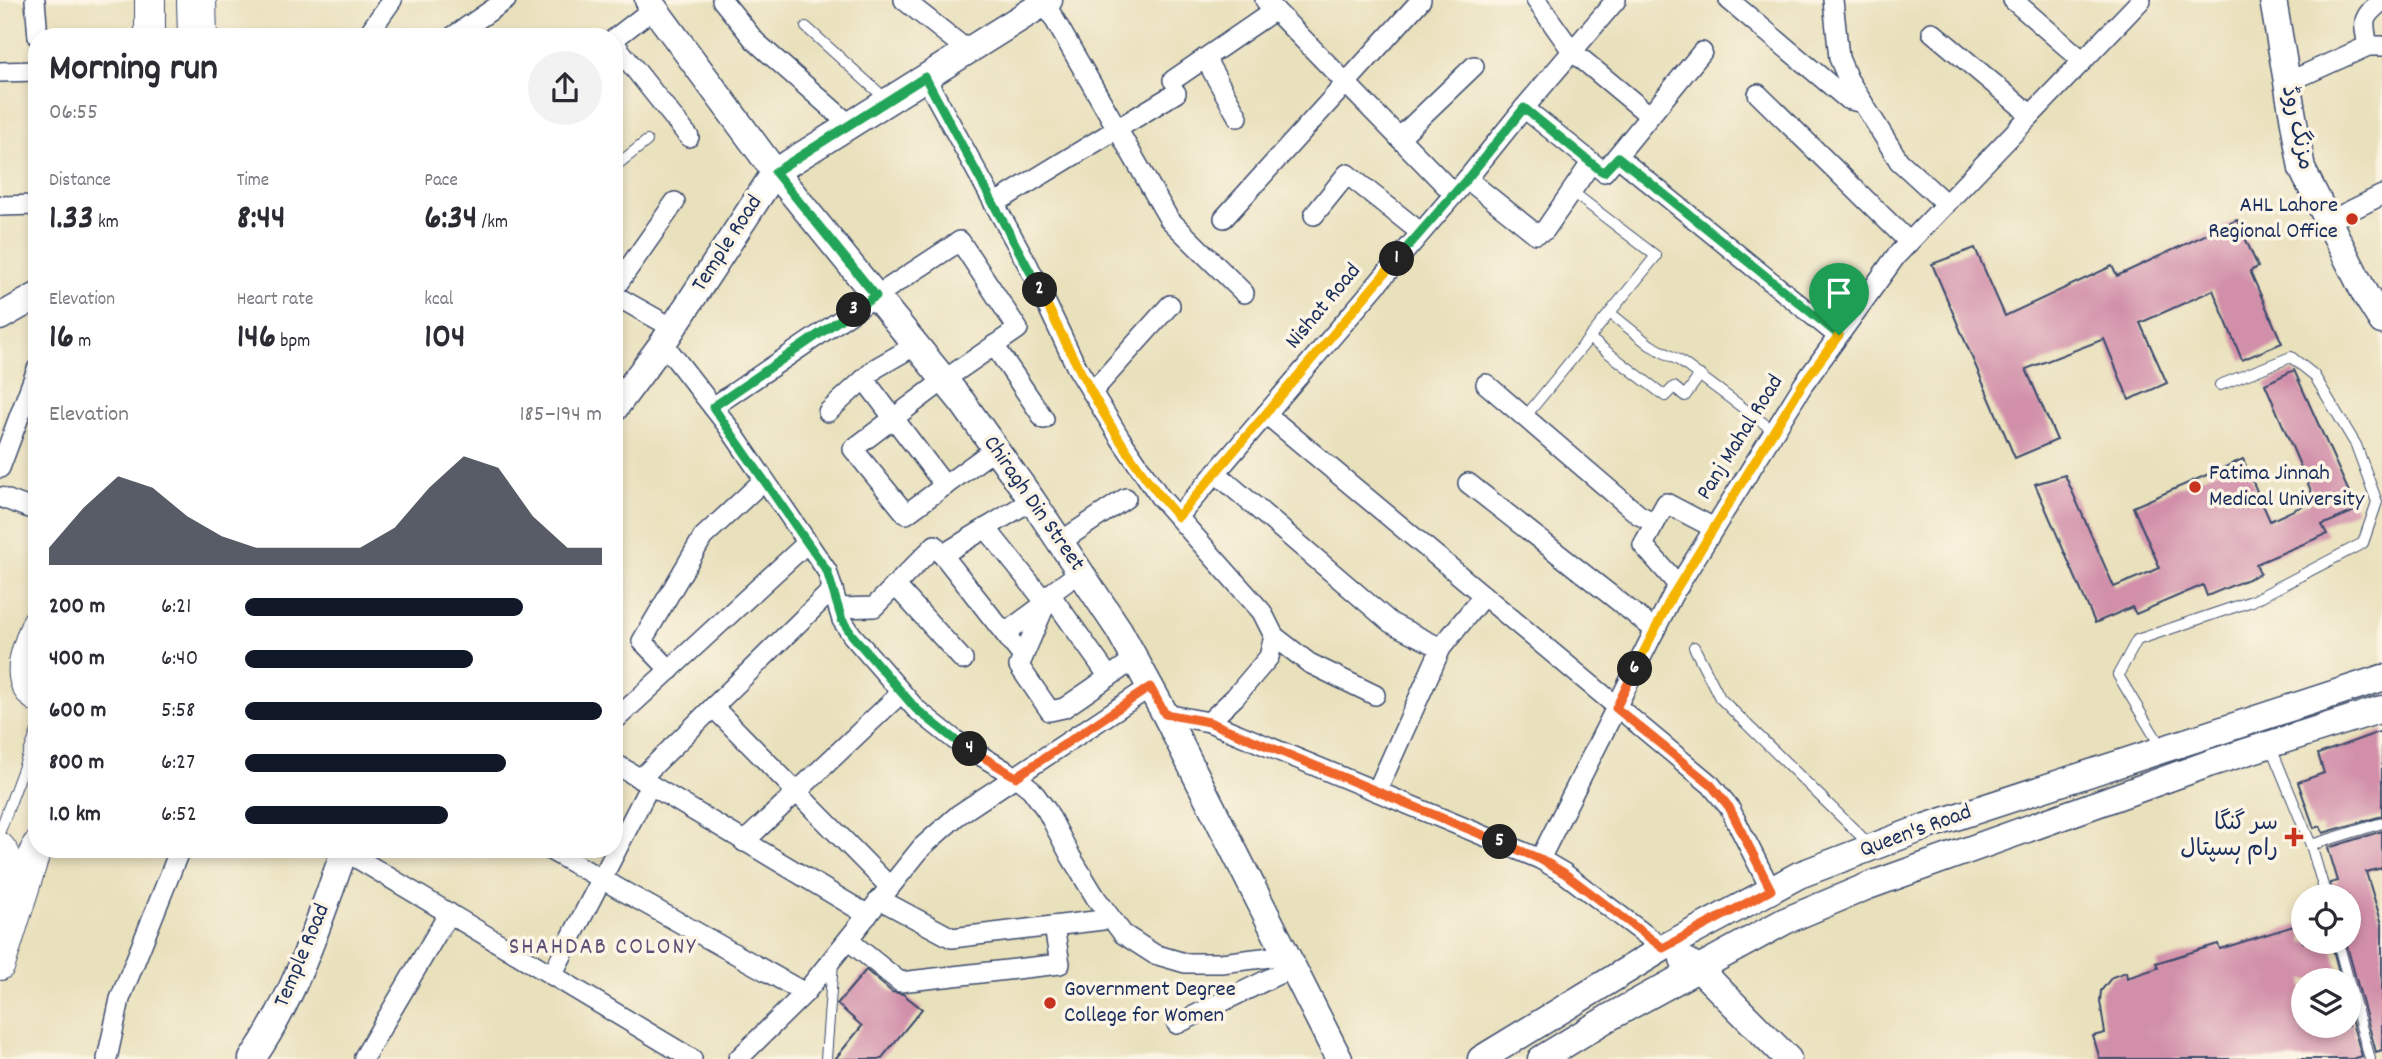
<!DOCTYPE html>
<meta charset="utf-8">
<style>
body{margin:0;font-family:Dekko,"Playpen Sans Arabic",sans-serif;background:#f2f2f3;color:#2b2b33;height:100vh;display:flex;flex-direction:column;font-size:26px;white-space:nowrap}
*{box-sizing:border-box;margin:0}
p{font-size:23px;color:#7c7c81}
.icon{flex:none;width:38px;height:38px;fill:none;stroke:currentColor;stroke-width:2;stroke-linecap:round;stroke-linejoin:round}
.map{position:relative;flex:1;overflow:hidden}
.sheet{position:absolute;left:28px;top:28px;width:595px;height:830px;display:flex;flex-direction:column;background:#fff;border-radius:28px;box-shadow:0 4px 10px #0003}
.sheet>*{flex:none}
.buttons{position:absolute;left:2291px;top:884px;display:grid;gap:14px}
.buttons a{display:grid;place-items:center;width:70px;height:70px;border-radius:50%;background:#fff;box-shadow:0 4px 10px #0003;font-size:35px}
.pin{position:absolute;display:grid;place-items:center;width:60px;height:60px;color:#fff;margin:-72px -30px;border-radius:50% 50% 50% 0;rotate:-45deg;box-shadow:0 0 7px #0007}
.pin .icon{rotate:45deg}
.km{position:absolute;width:35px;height:35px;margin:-18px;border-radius:50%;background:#222;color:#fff;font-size:19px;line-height:35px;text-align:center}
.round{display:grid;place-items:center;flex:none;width:74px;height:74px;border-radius:37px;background:#f2f2f3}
.summary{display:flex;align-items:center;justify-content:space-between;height:119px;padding:0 21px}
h1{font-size:38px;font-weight:800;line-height:52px}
.figures{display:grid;grid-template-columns:repeat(3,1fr);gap:10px;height:119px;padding:7px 21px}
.figures div{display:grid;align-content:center}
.figures b{font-size:35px;font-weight:800}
.figures small{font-size:19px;font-weight:400}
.figures p{font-size:19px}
.chart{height:196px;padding:14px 21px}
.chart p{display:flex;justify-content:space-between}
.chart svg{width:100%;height:126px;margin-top:7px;fill:#111827;opacity:.7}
ul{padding:0 21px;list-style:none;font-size:23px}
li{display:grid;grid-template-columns:112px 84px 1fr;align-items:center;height:52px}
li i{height:18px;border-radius:9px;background:#111827}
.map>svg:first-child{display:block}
.building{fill:#d18fa9}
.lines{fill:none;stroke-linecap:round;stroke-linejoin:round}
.lane-casing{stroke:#3a4a6c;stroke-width:12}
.street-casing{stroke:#3a4a6c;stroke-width:22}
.secondary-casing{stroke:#3a4a6c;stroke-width:29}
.primary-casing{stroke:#3a4a6c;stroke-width:32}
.lane{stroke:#fff;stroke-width:10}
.street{stroke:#fff;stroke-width:19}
.secondary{stroke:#fff;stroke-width:26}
.primary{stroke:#fff;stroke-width:30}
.split-1-casing{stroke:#fff;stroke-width:14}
.split-2-casing{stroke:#fff;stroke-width:14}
.split-3-casing{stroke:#fff;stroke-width:14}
.split-4-casing{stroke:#fff;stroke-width:14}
.split-5-casing{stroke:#fff;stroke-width:14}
.split-6-casing{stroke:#fff;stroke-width:14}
.split-7-casing{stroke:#fff;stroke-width:14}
.split-1{stroke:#22a559;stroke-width:9}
.split-2{stroke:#f5b400;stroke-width:9}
.split-3{stroke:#22a559;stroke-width:9}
.split-4{stroke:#22a559;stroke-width:9}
.split-5{stroke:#f0652b;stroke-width:9}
.split-6{stroke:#f0652b;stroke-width:9}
.split-7{stroke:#f5b400;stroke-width:9}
.poi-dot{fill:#c8321e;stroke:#fcf5e5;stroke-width:2.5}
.labels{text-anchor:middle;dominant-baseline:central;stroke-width:7;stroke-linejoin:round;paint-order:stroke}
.street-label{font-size:23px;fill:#1b2f5e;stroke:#fcf5e5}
.poi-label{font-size:23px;fill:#1b2f5e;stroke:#fcf5e5;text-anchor:end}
.neighbourhood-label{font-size:24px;letter-spacing:2px;fill:#5b5178;stroke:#fcf5e5}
</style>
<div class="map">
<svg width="2382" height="1059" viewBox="0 0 2382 1059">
<rect width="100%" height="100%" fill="#fcf5e5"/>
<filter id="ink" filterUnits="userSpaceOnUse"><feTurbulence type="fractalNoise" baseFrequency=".0143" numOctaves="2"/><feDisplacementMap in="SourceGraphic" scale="14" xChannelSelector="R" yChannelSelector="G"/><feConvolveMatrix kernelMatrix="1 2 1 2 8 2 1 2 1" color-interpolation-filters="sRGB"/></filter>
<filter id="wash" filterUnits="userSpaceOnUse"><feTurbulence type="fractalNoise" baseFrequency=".00686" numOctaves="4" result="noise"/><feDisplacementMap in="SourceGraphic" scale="28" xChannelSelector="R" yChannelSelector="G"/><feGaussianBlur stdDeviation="1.57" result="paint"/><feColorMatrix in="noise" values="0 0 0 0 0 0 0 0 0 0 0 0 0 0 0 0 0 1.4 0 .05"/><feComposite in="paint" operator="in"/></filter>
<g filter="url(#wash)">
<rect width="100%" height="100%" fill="#e9e0bc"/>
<g id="blocks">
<!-- building -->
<g class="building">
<polygon points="2237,220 2258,267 2250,271 2282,343 2242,360 2213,290 2140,323 2167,383 2129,400 2104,339 2026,369 2057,440 2015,458 1932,264 1975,248 2005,316 2112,266 2117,276"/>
<polygon points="2294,370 2357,510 2322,525 2327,534 2256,564 2260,574 2207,596 2203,585 2136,614 2132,607 2095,623 2035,484 2065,475 2114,587 2160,568 2133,507 2243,459 2270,521 2315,500 2265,384"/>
<polygon points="2382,731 2382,816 2323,833 2320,826 2314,828 2298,782 2324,773 2318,754"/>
<polygon points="2382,831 2382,868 2366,872 2382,924 2382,1050 2376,1052 2346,942 2348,942 2348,896 2333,896 2330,883 2338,881 2328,848"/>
<polygon points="2303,923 2303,942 2331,942 2341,980 2303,980 2303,1026 2348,1026 2348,1009 2362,1056 2353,1059 2100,1059 2093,1036 2105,1033 2100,1001 2101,991 2112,977 2126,972 2127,978 2158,968 2156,963 2218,944 2220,949"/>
<polygon points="866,970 892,992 903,994 922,1009 881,1059 835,1059 862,1026 837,1004"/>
</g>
</g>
</g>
<g filter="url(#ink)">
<use href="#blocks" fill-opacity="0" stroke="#3a4a6c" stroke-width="2"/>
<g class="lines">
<!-- lane casing -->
<g class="lane-casing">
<g id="lane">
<polyline points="182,0 183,37"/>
<polyline points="806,27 887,100"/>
<polyline points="614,167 647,141"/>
<polyline points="1610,313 1650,345 1680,361 1774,431"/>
<polyline points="1589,338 1665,396 1674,387 1685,396 1700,375"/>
<polyline points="1525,417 1656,256 1571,191"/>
<polyline points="1694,647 1720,698 1871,846"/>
<polyline points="2270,745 2311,845 2382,823"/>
<polyline points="2161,747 2118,675 2137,640 2252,601 2363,543 2377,502 2356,445 2314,375 2291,357 2220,385"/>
<polyline points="0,831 37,731"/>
<polyline points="2311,845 2326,896"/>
<polyline points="2338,942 2370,1059"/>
<polyline points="826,1059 833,962"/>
</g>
</g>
<!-- street casing -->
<g class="street-casing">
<g id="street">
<polyline points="35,0 38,37"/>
<polyline points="722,0 755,41 850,125"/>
<polyline points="904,0 967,50"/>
<polyline points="1265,0 1453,193"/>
<polyline points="1536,0 1572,51 1649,115"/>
<polyline points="1729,0 1847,99 1863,103"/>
<polyline points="1833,0 1839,58 1848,79 1899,161 1946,204"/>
<polyline points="2013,0 2083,61"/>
<polyline points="1045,3 1169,219 1244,293"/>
<polyline points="1932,32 2031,115"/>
<polyline points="366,37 392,0"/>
<polyline points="452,37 506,0"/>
<polyline points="614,39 654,8"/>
<polyline points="614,43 689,137"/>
<path d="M2368,46C2363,20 2361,18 2382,1"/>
<polyline points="1205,58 1238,117"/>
<polyline points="0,72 37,71"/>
<polyline points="925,77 1028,265 1076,366 1120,438 1160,497 1262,612 1274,636 1269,657 1235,697 1209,722"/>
<polyline points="1173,80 1275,10"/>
<polyline points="2286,83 2368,46 2382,46"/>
<polyline points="1758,94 1909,242"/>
<polyline points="1524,108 1604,172 1702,52"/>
<polyline points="1399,138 1474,66"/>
<polyline points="1618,157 1838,336"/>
<polyline points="1467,179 1536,234 1545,230 1591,163"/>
<polyline points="994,204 1176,93"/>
<polyline points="0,206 37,205"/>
<polyline points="1314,215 1347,174 1420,232"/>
<polyline points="1224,218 1421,0"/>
<polyline points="2327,222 2382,195"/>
<polyline points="614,289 675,202"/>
<polyline points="614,295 673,328"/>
<polyline points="663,343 727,425 827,571 842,620 852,635 916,709 955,740 1016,777 1031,789 1047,811 1071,857 1096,898 1123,934 1154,954 1185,963 1221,963 1287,955"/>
<polyline points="994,345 1044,419"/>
<polyline points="864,379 945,486"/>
<polyline points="1486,384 1639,515 1655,523"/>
<polyline points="1092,392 1170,305"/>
<polyline points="713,407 876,296 960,241 1018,329 944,380 853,449 906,514 995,449"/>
<polyline points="828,412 876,368 916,345"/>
<polyline points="1266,414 1711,785 1729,807 1771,890"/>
<polyline points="0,468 37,369"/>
<polyline points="1216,473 1391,623 1441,648"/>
<polyline points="1468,483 1655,630"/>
<polyline points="0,497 37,511"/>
<polyline points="1178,517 1467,179 1524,108 1616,0"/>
<polyline points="986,528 1046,603 1005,633"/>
<polyline points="1060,542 1126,498"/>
<polyline points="942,555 1032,500"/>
<polyline points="1080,572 1050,594 1019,666 1050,711 1064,708 1135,659"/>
<polyline points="895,585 963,660"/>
<polyline points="1679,586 1643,545 1666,503 1714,528"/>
<polyline points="1050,594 1109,677"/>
<polyline points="839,608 874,607 935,545 1023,657"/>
<polyline points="1274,636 1309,663 1375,695"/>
<polyline points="670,670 642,641 703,537 764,480"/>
<polyline points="713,707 889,886"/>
<polyline points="1165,714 1209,722 1540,859 1564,873 1663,948"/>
<polyline points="614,721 807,543"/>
<polyline points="614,763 868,915"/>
<polyline points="640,779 833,589"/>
<polyline points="1377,791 1441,648 1483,596"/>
<polyline points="744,842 901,693"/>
<polyline points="548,849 805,993"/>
<polyline points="345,851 692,1059"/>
<polyline points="1540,859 1672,596 1803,385 1896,256 2141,0"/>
<polyline points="879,899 952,938 1111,919"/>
<polyline points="848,940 900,982 1060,964 1054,926"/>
<polyline points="552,975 650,785"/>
<polyline points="1177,1024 1293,967"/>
<polyline points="364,1057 449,913"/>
<polyline points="107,1059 120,999 180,849"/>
<polyline points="738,1059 805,993 922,847 958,815 1150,687"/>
</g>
</g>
<!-- secondary casing -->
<g class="secondary-casing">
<g id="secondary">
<polyline points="648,0 775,172 963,403 1032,500 1119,630 1165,714 1339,1059"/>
<polyline points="2273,0 2302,169 2365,294 2382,321"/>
<polyline points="0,317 37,296"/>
<polyline points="614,409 663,343 775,172 1049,0"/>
<polyline points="1683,959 1698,968 1788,1059"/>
<path d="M252,1059C296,995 319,921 345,849"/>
<polyline points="1481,1059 1663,948 1799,875 1925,827 2382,678"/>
<polyline points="1541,1059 1608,1018 1785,921 1868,886 2208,764 2382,709"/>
</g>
</g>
<!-- primary casing -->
<g class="primary-casing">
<g id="primary">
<polyline points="150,0 150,37"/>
<polyline points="201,0 202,37"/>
<path d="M37,623C28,646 12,680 37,697"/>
<path d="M0,848C16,867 8,882 3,903"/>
<polyline points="0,965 37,846"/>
</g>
</g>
<!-- lane -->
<use href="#lane" class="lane"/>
<!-- street -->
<use href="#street" class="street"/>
<!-- secondary -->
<use href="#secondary" class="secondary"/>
<!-- primary -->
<use href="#primary" class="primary"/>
</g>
</g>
<g class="lines" filter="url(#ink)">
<!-- split-1 casing -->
<g class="split-1-casing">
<polyline id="split-1" points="1397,259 1467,179 1524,108 1600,170 1604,172 1618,157 1839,335"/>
</g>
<!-- split-2 casing -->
<g class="split-2-casing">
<path id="split-2" d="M1040,290C1078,370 1119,452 1178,517L1397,259"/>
</g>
<!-- split-3 casing -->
<g class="split-3-casing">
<polyline id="split-3" points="854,310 876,296 775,172 925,77 1040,290"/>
</g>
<!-- split-4 casing -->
<g class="split-4-casing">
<polyline id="split-4" points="854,310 713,407 827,571 842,620 852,635 916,709 955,740 970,749"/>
</g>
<!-- split-5 casing -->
<g class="split-5-casing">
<polyline id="split-5" points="970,749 1016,777 1150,687 1165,714 1209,722 1500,842"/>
</g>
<!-- split-6 casing -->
<g class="split-6-casing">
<polyline id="split-6" points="1500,842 1540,859 1564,873 1663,948 1771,890 1729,807 1711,785 1616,708 1635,669"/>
</g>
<!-- split-7 casing -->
<g class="split-7-casing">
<polyline id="split-7" points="1635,669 1672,596 1802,385 1839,335"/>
</g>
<!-- split-1 -->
<use href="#split-1" class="split-1"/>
<!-- split-2 -->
<use href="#split-2" class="split-2"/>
<!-- split-3 -->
<use href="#split-3" class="split-3"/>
<!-- split-4 -->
<use href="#split-4" class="split-4"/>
<!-- split-5 -->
<use href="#split-5" class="split-5"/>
<!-- split-6 -->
<use href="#split-6" class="split-6"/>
<!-- split-7 -->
<use href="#split-7" class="split-7"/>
</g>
<!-- markers -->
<g class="poi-dot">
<circle cx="2352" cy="219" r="7"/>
<circle cx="2195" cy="487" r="7"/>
<path d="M2290.5 826.5h7v7h7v7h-7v7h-7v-7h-7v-7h7z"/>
<circle cx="1050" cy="1003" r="7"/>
</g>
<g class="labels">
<!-- street labels -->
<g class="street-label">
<text transform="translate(2296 128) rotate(78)">مزنگ روڈ</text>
<text transform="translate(728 244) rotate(-57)">Temple Road</text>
<text transform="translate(1324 307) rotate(-50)">Nishat Road</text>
<text transform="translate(1741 438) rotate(-58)">Panj Mahal Road</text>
<text transform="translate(1033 504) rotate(55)">Chiragh Din Street</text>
<text transform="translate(1916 832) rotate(-20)">Queen's Road</text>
<text transform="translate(303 956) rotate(-67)">Temple Road</text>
</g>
<!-- poi labels -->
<g class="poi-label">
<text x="2338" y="206">AHL Lahore<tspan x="2338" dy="26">Regional Office</tspan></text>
<text x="2209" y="474" text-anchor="start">Fatima Jinnah<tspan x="2209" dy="26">Medical University</tspan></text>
<text x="2278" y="824">سر گنگا<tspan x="2278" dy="26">رام ہسپتال</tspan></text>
<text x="1064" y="990" text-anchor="start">Government Degree<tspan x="1064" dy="26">College for Women</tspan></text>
</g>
<!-- neighbourhood labels -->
<g class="neighbourhood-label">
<text x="603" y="948">SHAHDAB COLONY</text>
</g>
</g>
</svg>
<div class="buttons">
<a><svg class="icon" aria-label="locate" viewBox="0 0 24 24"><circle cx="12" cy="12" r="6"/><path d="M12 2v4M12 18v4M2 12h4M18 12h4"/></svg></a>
<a><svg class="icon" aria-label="layers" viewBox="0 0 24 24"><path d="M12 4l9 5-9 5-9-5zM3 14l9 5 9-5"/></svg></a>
</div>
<div class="pin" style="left:1839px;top:335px;background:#1e9e55"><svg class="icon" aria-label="arrive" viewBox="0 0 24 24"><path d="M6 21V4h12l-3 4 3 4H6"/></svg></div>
<b class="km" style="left:1397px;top:259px">1</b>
<b class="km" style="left:1040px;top:290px">2</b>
<b class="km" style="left:854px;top:310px">3</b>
<b class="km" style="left:970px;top:749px">4</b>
<b class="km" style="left:1500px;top:842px">5</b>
<b class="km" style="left:1635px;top:669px">6</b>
<section class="sheet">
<div class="summary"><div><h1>Morning run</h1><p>06:55</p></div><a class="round"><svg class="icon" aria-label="share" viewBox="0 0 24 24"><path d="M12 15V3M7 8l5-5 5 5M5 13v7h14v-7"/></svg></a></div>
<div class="figures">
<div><p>Distance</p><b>1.33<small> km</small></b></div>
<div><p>Time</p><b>8:44</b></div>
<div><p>Pace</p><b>6:34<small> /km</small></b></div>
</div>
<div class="figures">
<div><p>Elevation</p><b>16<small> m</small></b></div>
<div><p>Heart rate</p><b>146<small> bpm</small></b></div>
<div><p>kcal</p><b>104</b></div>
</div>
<div class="chart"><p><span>Elevation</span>185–194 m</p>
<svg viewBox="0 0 160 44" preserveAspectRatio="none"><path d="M0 44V38L10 24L20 13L30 17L40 27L50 34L60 38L70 38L80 38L90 38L100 31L110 17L120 6L130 10L140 27L150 38L160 38V44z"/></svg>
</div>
<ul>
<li><b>200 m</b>6:21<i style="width:78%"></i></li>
<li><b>400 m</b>6:40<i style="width:64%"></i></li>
<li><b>600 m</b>5:58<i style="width:100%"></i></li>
<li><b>800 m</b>6:27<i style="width:73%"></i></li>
<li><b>1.0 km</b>6:52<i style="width:57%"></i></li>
</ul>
</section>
</div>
